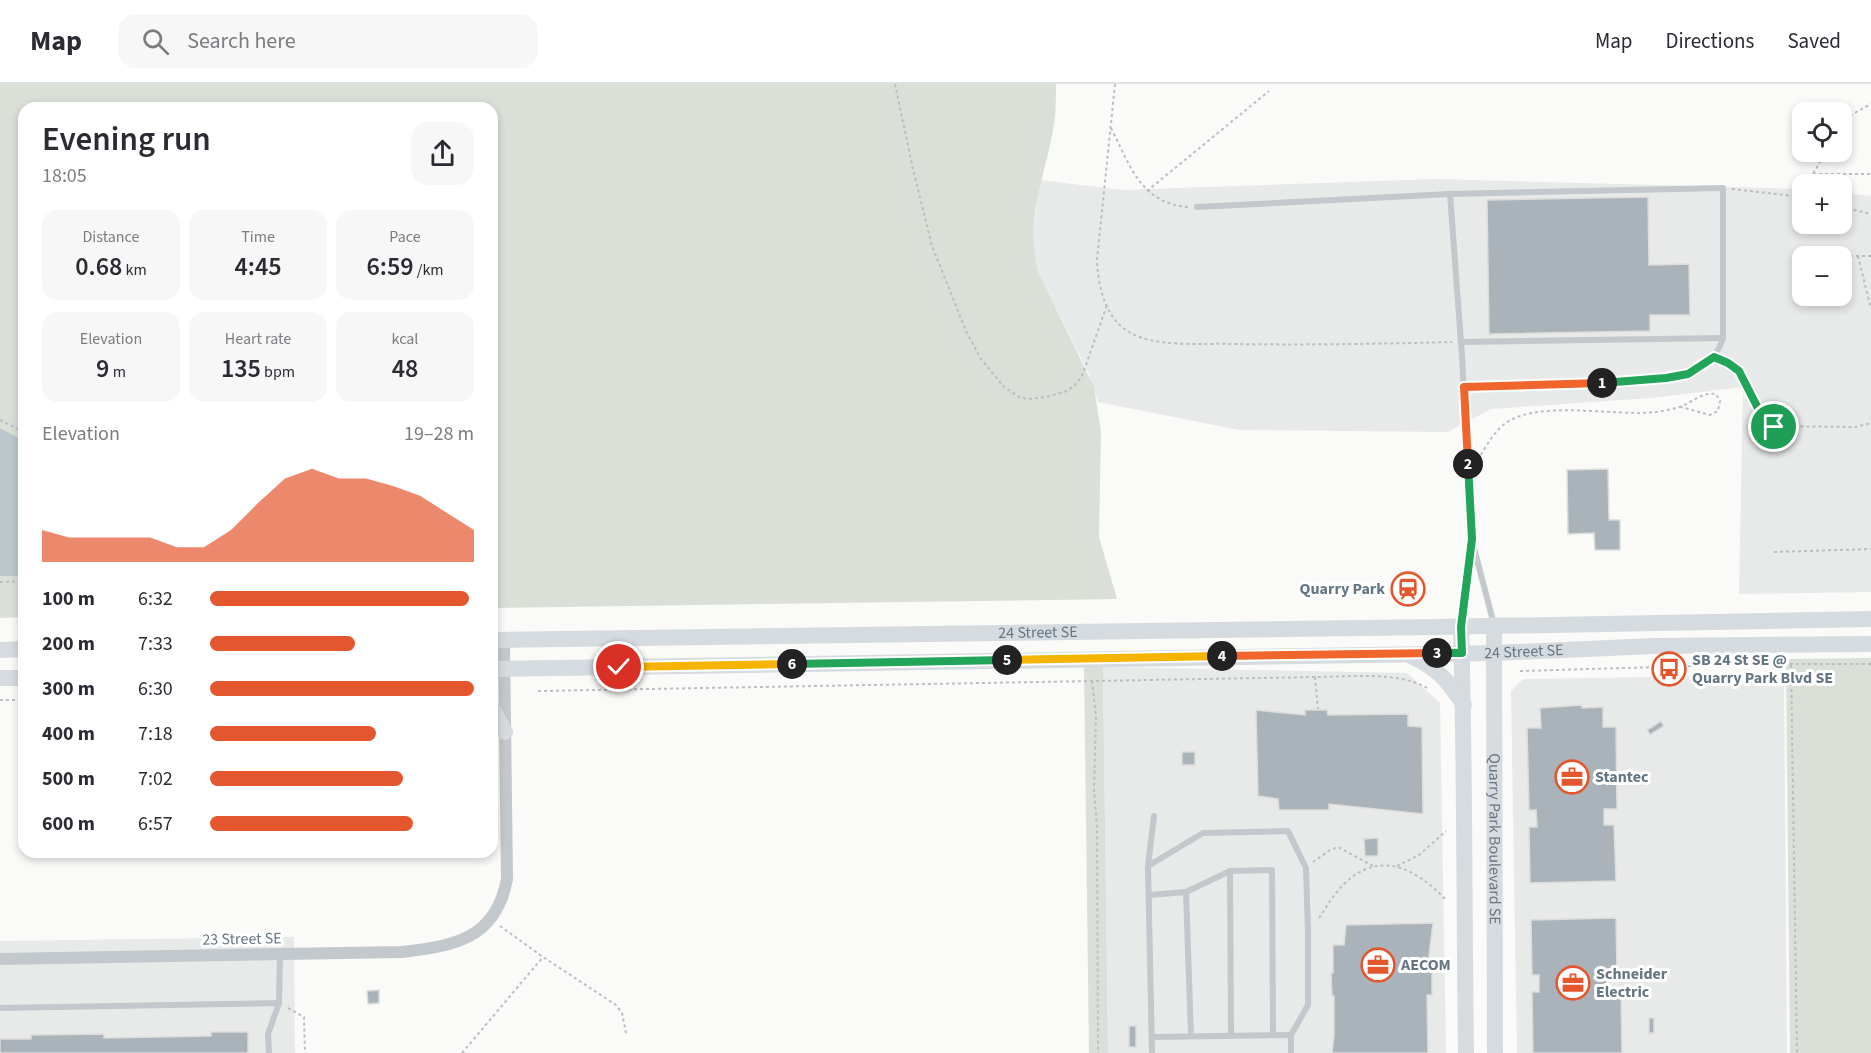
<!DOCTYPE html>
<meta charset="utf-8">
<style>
body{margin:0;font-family:"Source Sans 3",sans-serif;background:#f7f7f7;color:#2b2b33;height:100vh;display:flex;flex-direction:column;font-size:22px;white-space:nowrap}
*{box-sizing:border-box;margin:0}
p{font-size:20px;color:#7c7c81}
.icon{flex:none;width:33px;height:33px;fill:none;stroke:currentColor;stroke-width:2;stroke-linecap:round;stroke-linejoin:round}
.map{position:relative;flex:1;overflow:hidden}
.panel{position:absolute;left:18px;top:18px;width:480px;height:756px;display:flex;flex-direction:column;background:#fff;border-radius:18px;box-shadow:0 3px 9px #0003}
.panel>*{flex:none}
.controls{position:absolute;left:1792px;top:18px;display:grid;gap:12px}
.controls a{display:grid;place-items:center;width:60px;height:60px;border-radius:12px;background:#fff;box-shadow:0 3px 9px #0003;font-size:30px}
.pin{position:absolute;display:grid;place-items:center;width:51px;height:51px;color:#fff;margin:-26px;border:3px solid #fff;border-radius:50%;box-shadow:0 2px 6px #0007}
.km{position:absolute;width:30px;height:30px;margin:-15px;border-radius:50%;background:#222;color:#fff;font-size:16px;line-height:30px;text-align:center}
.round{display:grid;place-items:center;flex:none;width:63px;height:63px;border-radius:18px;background:#f7f7f7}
.summary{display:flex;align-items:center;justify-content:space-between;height:102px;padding:0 24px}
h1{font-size:33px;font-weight:600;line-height:45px}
.figures{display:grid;grid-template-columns:repeat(3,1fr);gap:9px;height:102px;padding:6px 24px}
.figures div{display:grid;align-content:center;border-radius:15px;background:#f7f7f7;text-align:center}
.figures b{font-size:26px;font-weight:600}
.figures small{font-size:16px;font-weight:400}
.figures p{font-size:16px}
.chart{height:168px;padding:12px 24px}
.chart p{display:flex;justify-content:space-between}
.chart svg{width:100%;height:108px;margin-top:6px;fill:#e4572e;opacity:.7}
ul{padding:0 24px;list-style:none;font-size:20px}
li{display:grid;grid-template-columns:96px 72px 1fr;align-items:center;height:45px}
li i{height:15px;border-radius:8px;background:#e4572e}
header{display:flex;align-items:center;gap:36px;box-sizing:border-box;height:84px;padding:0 30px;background:#fff;border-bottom:2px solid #e1e1e2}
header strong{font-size:28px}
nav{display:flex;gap:33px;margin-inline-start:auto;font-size:21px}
.search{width:420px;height:54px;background:#f7f7f7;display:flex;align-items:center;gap:15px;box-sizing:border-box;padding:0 21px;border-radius:18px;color:#7c7c81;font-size:22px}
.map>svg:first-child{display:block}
.built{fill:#e8e9e9;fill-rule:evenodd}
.green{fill:#dadfd7}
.water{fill:#bbc7cb}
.building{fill:#aab3b9;stroke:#dcdcda;stroke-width:1.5}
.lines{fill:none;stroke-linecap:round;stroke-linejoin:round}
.path{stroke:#bbbfc2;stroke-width:2;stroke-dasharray:3 3;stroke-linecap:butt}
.lane{stroke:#c3c8cc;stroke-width:6}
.street{stroke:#c3c8cc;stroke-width:12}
.secondary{stroke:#d6dbdf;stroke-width:16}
.split-1-casing{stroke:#fff;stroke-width:12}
.split-2-casing{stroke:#fff;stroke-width:12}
.split-3-casing{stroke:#fff;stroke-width:12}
.split-4-casing{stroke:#fff;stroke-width:12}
.split-5-casing{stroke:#fff;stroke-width:12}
.split-6-casing{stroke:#fff;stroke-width:12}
.split-7-casing{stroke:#fff;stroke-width:12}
.split-1{stroke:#22a559;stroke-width:8}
.split-2{stroke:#f0652b;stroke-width:8}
.split-3{stroke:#22a559;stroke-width:8}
.split-4{stroke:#f0652b;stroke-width:8}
.split-5{stroke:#f5b400;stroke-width:8}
.split-6{stroke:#22a559;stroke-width:8}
.split-7{stroke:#f5b400;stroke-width:8}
.labels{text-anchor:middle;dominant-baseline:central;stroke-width:6;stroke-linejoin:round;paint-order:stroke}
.poi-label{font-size:16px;font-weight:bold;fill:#657683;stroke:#fff;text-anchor:start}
.street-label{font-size:16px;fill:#657683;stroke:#fff}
</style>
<header>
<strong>Map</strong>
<div class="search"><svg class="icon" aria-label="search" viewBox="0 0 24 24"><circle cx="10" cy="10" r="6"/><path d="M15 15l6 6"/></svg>Search here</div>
<nav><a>Map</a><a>Directions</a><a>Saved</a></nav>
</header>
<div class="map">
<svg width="1871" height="969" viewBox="0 0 1871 969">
<rect width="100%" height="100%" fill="#fafaf8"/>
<!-- built -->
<g class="built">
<path d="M1437,95L1803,105V140H1842V109L1871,112V508L1739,510L1743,303L1651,314L1491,325L1448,348L1239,346L1098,318L1089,290L1038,187L1034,169L1033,148L1040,96L1122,106ZM1803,172H1842V212H1803Z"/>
<polygon points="1103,583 1407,589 1440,619 1446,969 1108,969"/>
<polygon points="1784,591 1787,969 1517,969 1511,607 1523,595"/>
<polygon points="294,853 295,969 0,969 0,857"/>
</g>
<!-- green -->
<g class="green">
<path d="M0,0H1056C1056,16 1056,31 1053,46C1044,96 1025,135 1038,187L1094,303L1101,348L1099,453L1117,515L492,524V24H24V533L0,534Z"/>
<polygon points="1871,574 1871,969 1790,969 1786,575"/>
<polygon points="1084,583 1103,583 1108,969 1089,969"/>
</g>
<!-- water -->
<polygon class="water" points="0,344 24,357 24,492 0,492"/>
<!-- building -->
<g class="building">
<polygon points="1648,113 1649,181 1689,180 1690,231 1650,231 1650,247 1489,250 1487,116"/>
<polygon points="1608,385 1609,436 1620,436 1620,466 1595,466 1594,449 1568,450 1567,386"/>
<polygon points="1582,621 1582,624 1603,623 1603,643 1616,643 1617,725 1604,725 1604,741 1614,741 1616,797 1530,799 1529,743 1537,743 1536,726 1529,726 1527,644 1541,644 1540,624"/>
<polygon points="1256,626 1305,631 1305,626 1327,626 1328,631 1408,630 1408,642 1422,643 1423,730 1329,720 1329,726 1279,726 1278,715 1258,712"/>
<polygon points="1661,637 1664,642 1650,651 1647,646"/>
<rect x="1182" y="668" width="13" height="13"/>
<polygon points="1378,754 1378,772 1365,772 1364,755"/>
<polygon points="1616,834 1617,890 1606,890 1607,907 1621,906 1622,969 1533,969 1532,908 1539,908 1539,891 1532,891 1531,836"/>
<polygon points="1433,839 1427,888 1432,888 1432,911 1427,911 1428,969 1332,969 1334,951 1334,912 1332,912 1331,889 1333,889 1333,861 1344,861 1346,841"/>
<polygon points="379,906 379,919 368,920 367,907"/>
<rect x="1649" y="934" width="5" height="15"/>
<rect x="1129" y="942" width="7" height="21"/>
<polygon points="211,948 248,948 248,969 0,969 0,955 31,955 31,951 104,950 104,954 211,952"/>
</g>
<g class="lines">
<!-- path -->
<g class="path">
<polyline points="895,0 913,85 932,162 966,247 981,275 1004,303 1019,313 1028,315 1046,313 1067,307 1075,301 1082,292 1107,221"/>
<path d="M1115,0L1097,176C1098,202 1105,234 1129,248C1155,264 1203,259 1232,260C1306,261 1379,260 1452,258"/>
<polyline points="1842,41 1851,31 1871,20"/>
<path d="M1111,44C1130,81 1140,119 1188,123"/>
<polyline points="1813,90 1871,90"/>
<polyline points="1807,100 1826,68"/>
<polyline points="1732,105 1803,113"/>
<polyline points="1147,107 1269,7"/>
<polyline points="1842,123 1871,130"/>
<polyline points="1814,172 1871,172"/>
<polyline points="1858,172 1871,225"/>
<path d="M1722,276C1754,290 1747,323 1770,342L1855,343L1871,339"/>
<polyline points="0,336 24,348"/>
<path d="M1478,376C1485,364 1492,351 1502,342C1533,314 1615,333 1655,328C1664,327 1674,325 1682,322C1694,317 1702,308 1716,310L1720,317L1718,327L1710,331L1681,323"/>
<polyline points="1774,468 1871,465"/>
<polyline points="0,498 24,497"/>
<polyline points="1791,581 1797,969"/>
<polyline points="1520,587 1764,580 1871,580"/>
<polyline points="1315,593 1318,625"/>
<polyline points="1092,597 1096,632 1094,706 1097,742 1098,969"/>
<path d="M538,607L1315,593C1349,593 1398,587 1427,604"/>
<polyline points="0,616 24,616"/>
<polyline points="1313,778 1330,766 1338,763 1373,782"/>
<polyline points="1397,782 1419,771 1446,747"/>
<path d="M1319,834C1327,822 1334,810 1344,800C1381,764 1418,786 1447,817"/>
<polyline points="500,842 543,873 616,921 622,929 626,949"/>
<polyline points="288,924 304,933 305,969"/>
<polyline points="462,969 543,873"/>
</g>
<!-- lane -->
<g class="lane">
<polyline points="1450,110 1462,272 1472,455 1461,542"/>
<path d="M1197,123L1450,110L1723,104V254C1718,271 1706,283 1689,289C1676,295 1658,295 1644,296C1584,302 1523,301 1464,303"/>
<polyline points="1461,258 1723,254"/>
<polyline points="1473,460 1494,541"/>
<polyline points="1148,782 1154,732"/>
<polyline points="1230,787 1272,786 1273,951"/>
<polyline points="1186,808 1230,787 1231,952"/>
<polyline points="1149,811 1186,808 1191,952"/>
<polyline points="0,924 279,919"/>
<polyline points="1152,953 1291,951"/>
<polyline points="269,969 268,950 279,919 280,871"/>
<polyline points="1152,969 1148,782 1203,749 1288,747 1306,784 1308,848 1308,921 1291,951 1291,969"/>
</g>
<!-- street -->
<path class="street" d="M0,875L402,868C454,862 496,855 507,795L504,556"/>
<!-- secondary -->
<g class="secondary">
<path id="s1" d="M1494,541L1495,969"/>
<path d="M1461,543C1465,685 1464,827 1466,969"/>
<path id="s2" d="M492,556L1436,543L1871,535"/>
<polyline points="0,566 24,565"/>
<path d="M1411,572C1439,585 1447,596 1464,621"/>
<path id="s3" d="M492,585L1494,569L1654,562L1871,560"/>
<polyline points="0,594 24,594"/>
<polyline points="492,624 505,648"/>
</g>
</g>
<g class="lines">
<!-- split-1 casing -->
<g class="split-1-casing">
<polyline id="split-1" points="1602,299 1666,294 1688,290 1714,273 1728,279 1739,287 1764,336 1770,342 1774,343"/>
</g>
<!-- split-2 casing -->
<g class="split-2-casing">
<polyline id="split-2" points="1468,380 1464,303 1602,299"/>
</g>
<!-- split-3 casing -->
<g class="split-3-casing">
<polyline id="split-3" points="1437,569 1462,569 1461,543 1472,455 1468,380"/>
</g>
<!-- split-4 casing -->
<g class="split-4-casing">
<polyline id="split-4" points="1222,572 1437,569"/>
</g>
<!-- split-5 casing -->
<g class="split-5-casing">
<polyline id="split-5" points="1007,576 1222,572"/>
</g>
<!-- split-6 casing -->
<g class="split-6-casing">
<polyline id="split-6" points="792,580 1007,576"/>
</g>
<!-- split-7 casing -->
<g class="split-7-casing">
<polyline id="split-7" points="619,583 792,580"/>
</g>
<!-- split-1 -->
<use href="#split-1" class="split-1"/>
<!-- split-2 -->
<use href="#split-2" class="split-2"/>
<!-- split-3 -->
<use href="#split-3" class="split-3"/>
<!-- split-4 -->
<use href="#split-4" class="split-4"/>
<!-- split-5 -->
<use href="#split-5" class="split-5"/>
<!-- split-6 -->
<use href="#split-6" class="split-6"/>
<!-- split-7 -->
<use href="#split-7" class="split-7"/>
</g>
<!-- icons -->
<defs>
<g id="station-ring" transform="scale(1.725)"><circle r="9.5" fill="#fff" stroke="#e4572e" stroke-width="1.5"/><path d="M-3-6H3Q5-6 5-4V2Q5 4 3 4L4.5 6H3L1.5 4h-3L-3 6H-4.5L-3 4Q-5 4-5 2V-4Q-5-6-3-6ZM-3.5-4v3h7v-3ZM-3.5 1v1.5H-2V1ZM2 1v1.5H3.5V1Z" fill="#e4572e"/></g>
<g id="bus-ring" transform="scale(1.725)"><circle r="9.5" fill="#fff" stroke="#e4572e" stroke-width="1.5"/><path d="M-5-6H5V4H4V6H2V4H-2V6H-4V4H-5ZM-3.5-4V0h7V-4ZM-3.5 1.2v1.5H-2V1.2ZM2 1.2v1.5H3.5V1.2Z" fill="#e4572e"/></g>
<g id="office-ring" transform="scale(1.725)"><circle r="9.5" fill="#fff" stroke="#e4572e" stroke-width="1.5"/><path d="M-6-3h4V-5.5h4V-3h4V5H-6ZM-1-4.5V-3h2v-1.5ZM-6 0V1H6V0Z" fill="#e4572e"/></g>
</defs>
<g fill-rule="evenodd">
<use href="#station-ring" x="1408" y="505"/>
<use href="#bus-ring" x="1669" y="585"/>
<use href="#office-ring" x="1572" y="693"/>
<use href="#office-ring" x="1378" y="881"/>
<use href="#office-ring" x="1573" y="899"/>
</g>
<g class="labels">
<!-- poi labels -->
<g class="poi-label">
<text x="1385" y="505" text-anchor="end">Quarry Park</text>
<text x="1692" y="576">SB 24 St SE @<tspan x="1692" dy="18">Quarry Park Blvd SE</tspan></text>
<text x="1595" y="693">Stantec</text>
<text x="1401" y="881">AECOM</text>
<text x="1596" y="890">Schneider<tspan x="1596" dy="18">Electric</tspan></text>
</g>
<!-- street labels -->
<g class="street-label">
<text stroke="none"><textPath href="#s2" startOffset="546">24 Street SE</textPath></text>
<text stroke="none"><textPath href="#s3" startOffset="1032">24 Street SE</textPath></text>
<text stroke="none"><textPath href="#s1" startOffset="214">Quarry Park Boulevard SE</textPath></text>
<text transform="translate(242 855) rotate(-1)">23 Street SE</text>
</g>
</g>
</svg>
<div class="controls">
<a><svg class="icon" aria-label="locate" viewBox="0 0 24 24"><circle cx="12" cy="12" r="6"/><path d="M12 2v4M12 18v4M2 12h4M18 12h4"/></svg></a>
<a>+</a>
<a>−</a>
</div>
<div class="pin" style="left:1774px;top:343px;background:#1e9e55"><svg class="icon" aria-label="arrive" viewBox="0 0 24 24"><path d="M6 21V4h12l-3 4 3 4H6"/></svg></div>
<div class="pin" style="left:619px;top:583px;background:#d93025"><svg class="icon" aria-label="check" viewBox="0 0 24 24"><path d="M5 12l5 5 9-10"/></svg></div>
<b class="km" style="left:1602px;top:299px">1</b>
<b class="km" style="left:1468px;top:380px">2</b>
<b class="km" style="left:1437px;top:569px">3</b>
<b class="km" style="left:1222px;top:572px">4</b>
<b class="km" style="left:1007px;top:576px">5</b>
<b class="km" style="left:792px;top:580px">6</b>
<section class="panel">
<div class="summary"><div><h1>Evening run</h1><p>18:05</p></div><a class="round"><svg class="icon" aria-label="share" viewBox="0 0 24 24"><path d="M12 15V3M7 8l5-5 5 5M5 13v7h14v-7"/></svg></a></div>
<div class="figures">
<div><p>Distance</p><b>0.68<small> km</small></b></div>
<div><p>Time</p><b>4:45</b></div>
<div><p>Pace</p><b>6:59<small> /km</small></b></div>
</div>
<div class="figures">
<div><p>Elevation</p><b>9<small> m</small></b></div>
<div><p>Heart rate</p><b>135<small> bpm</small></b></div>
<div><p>kcal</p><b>48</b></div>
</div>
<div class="chart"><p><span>Elevation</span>19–28 m</p>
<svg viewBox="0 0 160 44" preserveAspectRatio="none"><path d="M0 44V31L10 34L20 34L30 34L40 34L50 38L60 38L70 31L80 20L90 10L100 6L110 10L120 10L130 13L140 17L150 24L160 31V44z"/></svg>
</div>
<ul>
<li><b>100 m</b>6:32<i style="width:98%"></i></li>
<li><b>200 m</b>7:33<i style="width:55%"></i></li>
<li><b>300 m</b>6:30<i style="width:100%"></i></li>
<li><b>400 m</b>7:18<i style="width:63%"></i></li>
<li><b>500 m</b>7:02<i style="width:73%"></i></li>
<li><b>600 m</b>6:57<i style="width:77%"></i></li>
</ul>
</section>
</div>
